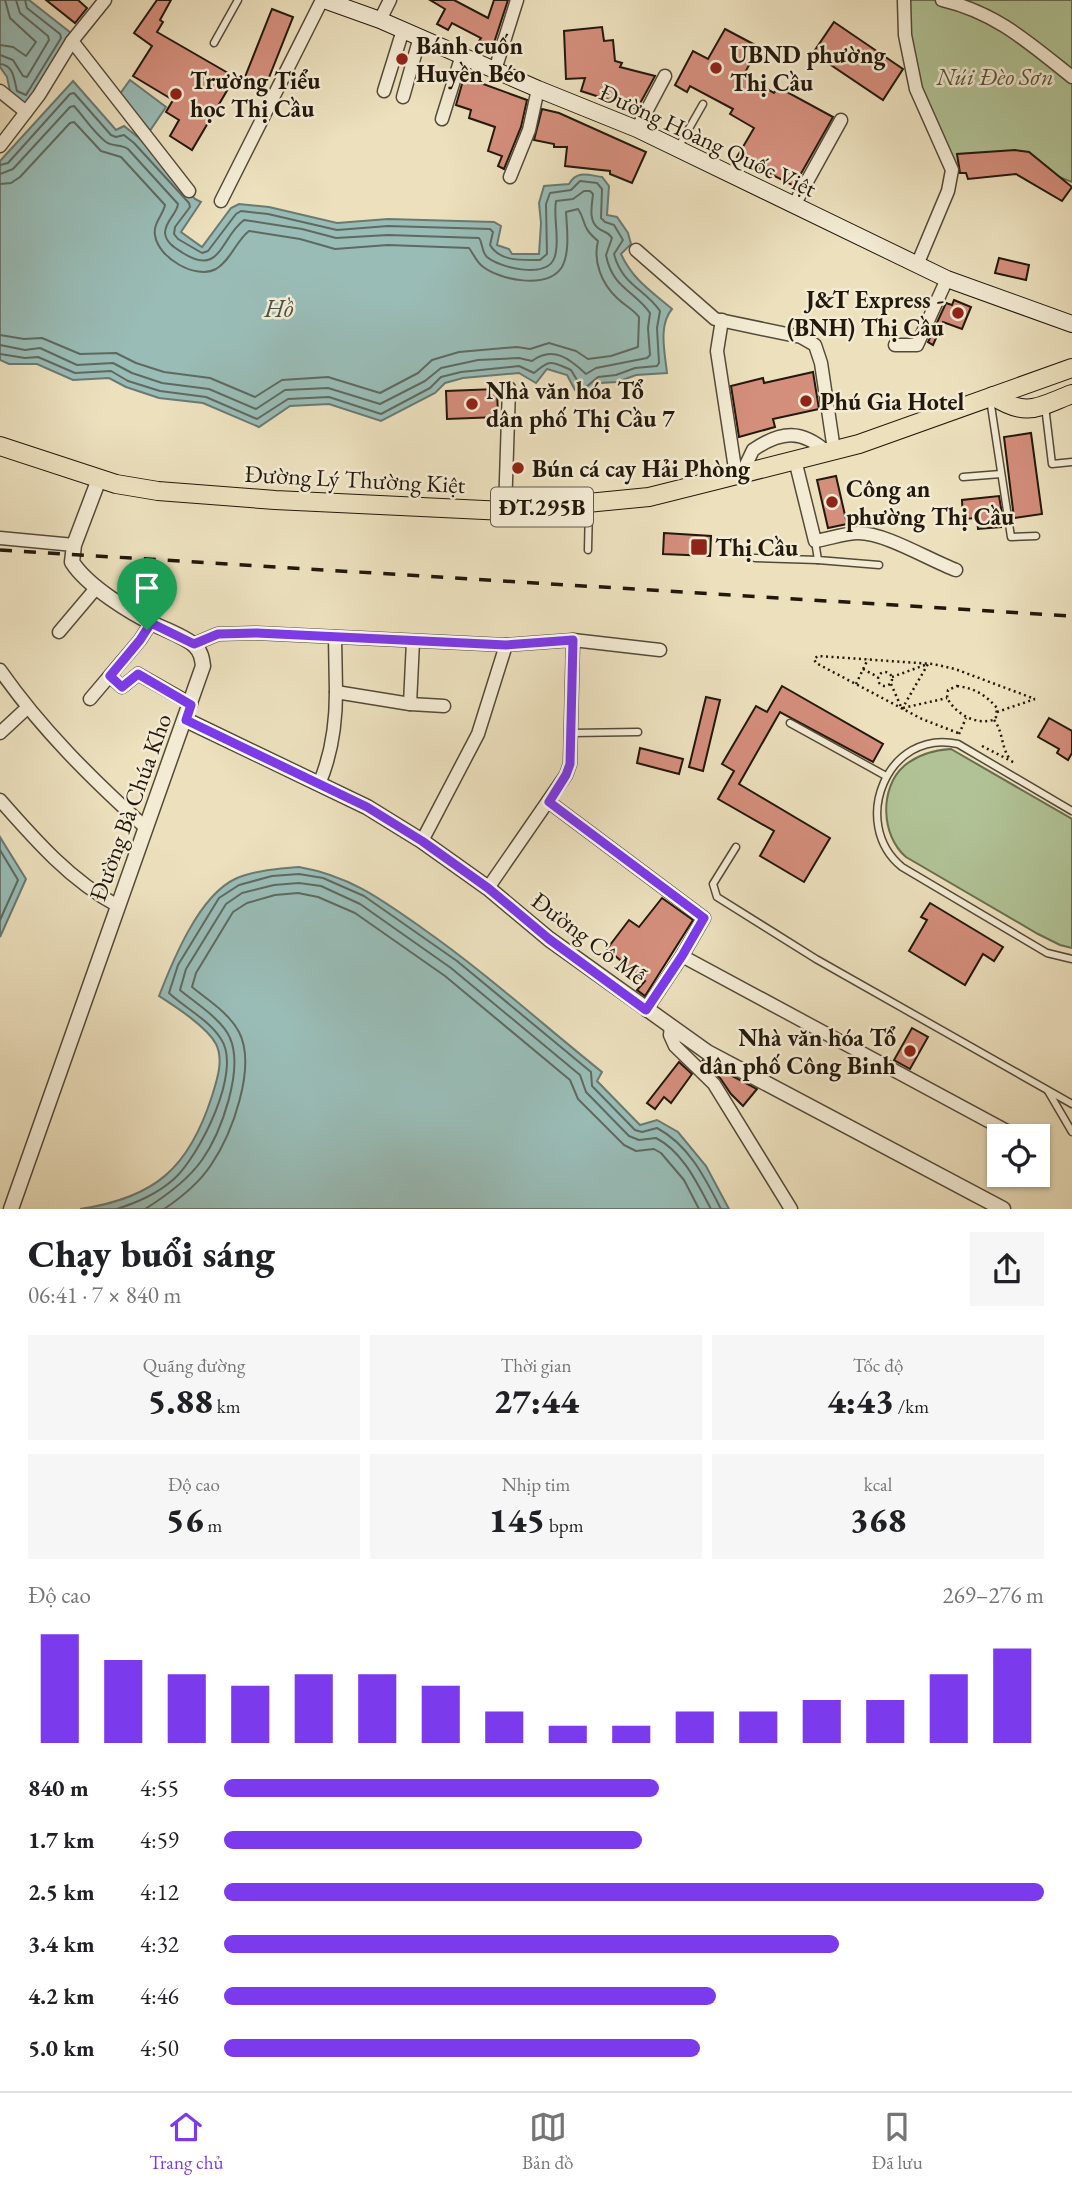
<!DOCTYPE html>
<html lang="vi">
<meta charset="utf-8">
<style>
body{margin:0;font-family:"EB Garamond",serif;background:#f6f6f6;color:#202124;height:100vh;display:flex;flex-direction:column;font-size:26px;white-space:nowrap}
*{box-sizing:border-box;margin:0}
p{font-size:23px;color:#757577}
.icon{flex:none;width:38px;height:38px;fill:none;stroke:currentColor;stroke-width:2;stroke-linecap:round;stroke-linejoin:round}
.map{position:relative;height:1209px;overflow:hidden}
.drawer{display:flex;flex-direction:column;background:#fff;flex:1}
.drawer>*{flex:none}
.fabs{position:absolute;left:987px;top:1124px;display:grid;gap:14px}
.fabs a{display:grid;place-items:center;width:63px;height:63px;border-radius:0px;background:#fff;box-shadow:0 2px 5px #0004;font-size:35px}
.pin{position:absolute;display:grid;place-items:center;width:60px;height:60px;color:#fff;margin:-72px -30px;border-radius:50% 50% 50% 0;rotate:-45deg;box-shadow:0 0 7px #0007}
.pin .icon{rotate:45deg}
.round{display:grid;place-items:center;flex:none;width:74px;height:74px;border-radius:0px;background:#f6f6f6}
.head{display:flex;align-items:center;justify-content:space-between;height:119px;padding:0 28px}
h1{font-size:38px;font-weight:800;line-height:52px}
.metrics{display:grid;grid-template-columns:repeat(3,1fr);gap:10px;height:119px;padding:7px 28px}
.metrics div{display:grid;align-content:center;border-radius:0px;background:#f6f6f6;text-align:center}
.metrics b{font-size:35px;font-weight:800}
.metrics small{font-size:19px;font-weight:400}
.metrics p{font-size:19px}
.chart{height:196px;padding:14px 28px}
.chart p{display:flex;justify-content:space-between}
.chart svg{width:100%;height:126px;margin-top:7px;stroke:#7c3aed;stroke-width:6}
ul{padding:0 28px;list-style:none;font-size:23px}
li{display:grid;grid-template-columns:112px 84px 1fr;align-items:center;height:52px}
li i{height:18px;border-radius:9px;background:#7c3aed}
.dock{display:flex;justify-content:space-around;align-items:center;height:98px;border-top:2px solid #e0e0e0;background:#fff;font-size:19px;color:#757577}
.dock a{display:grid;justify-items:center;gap:4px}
.dock .on{color:#7c3aed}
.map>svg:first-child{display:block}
.green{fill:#b1c396;stroke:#6a6e50;stroke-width:2}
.water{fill:#99bcb6;stroke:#697a72;stroke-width:2}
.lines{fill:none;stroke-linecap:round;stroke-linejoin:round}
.shore{stroke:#5e6a60;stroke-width:2}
.building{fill:#d48e7c;stroke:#22180b;stroke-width:2}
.service-casing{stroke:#544a38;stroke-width:9}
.minor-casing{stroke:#544a38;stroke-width:15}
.tertiary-casing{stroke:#544a38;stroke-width:17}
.secondary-casing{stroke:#22180b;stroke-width:18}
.primary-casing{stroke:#22180b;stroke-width:20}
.path{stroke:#22180b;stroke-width:2.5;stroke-dasharray:2 3.5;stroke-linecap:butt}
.service{stroke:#f3ebd4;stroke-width:6}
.minor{stroke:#f3ebd4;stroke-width:12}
.tertiary{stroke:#f3ebd4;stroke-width:14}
.secondary{stroke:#f3ebd4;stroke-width:16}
.primary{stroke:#ece0bd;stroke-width:18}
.rail{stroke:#22180b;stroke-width:3.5;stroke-dasharray:12 12;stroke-linecap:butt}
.route-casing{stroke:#fff;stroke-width:14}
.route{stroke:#7c3aed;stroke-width:9}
.poi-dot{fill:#8f2418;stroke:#f3ebd4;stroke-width:2.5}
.labels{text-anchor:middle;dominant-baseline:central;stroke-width:5;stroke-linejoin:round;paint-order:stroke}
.shield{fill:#f3ebd4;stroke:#615747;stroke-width:2}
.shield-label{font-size:23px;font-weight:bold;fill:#22180b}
.poi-label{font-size:24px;font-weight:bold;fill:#22180b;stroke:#f3ebd4;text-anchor:start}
.park-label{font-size:24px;font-style:italic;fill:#54543c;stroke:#f3ebd4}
.street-label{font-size:24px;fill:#22180b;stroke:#f3ebd4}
.water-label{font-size:26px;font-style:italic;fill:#4c5147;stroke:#f3ebd4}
</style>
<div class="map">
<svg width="1072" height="1209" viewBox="0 0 1072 1209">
<rect width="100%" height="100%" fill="#ece0bd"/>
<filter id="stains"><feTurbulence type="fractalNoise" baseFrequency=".00286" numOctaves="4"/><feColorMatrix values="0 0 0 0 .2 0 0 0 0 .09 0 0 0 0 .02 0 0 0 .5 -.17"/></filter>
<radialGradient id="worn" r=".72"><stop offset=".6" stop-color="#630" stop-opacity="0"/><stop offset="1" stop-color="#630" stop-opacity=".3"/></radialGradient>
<!-- green -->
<g class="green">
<polygon points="909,0 1072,0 1072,182 1029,165 951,167 922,97 911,50"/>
<path d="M951,749L1072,819V948L1060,945L1038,934L906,857C881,836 879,788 904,766C917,755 934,750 951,749Z"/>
</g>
<!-- water -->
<g class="water">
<polygon points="0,0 29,0 71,33 27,106 11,96 7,77 0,67"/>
<polygon points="130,80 166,107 147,135 117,98"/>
<path d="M73,81L116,130L124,126L139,138L195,199L201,202L181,232L202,247L231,208L239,204L269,207L337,223L388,219L494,222L501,226L497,245L509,249L512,254H539L541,223L539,203L544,186L569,184C577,170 588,175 602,177L609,186L607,215L617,217L628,233L631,244L621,254C633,280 651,291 672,309C658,325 665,353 667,373L636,375L617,382L600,383L587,398L575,390L567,375L547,369L536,383L519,373L463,378L445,383L435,393L381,421L329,404L290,406L259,427L203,403L159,398L126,387L109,378L73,380L37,364H9L0,360V161Z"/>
<polygon points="0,837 26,879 0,937"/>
<path d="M299,867C350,876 381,899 422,928C485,972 542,1024 602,1072L597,1081L640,1125L657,1120L678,1132L706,1166L729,1209H80C155,1198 189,1168 212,1096C217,1080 224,1060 216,1044C207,1027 176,1007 159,996C173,960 199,896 235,879C254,870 279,869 299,867Z"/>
</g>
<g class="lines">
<!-- shore -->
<g class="shore">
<polyline points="0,45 13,47 26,56 36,42 10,18 5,0"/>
<polyline points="0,55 13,60 23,76 27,77 49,40 48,36 20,13 16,0"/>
<path d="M0,64C14,65 14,80 17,91L26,95L61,38L60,34L27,8L25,0"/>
<path d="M0,165L8,163L70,94L74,93L111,135L116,137L124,135L134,143L189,203L190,207L175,227L174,234L178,239L202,253L208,251L236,214L241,211L268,214L337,230L388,226L490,229L493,232L490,245C500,262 522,260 540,260L547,254L546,204L550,193L571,190L580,181L597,183L602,189L601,218L605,222L614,225L623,240L614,254C622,285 645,289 660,311L657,328L659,363L657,366L635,368L616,375L598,377L585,388L580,385L571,370C551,361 550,359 534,373L519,366L461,372L441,377L430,388L381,414L329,397L288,399L257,419L206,397L160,391L128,381L111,371L75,373L38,357L25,358L0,354"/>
<path d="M0,174L13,169L70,107L74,106C84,117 94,133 106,142C113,147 121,144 128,149L178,204C177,214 165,221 165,233C166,243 175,248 183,253C221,277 220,238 244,220L302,229L336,238L388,235L479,238C483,243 481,251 487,257C500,268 549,280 555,256C560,238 553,218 556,201L573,199L584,191H590L593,194C592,205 588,220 598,228C604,233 608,231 612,238L606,255C612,288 635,291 650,313L648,328L650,355L647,358L596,368L586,374C570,359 553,345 532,361L519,358L478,360L441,368L425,381L380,404L328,388L285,390L256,409L209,389L162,383L132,373L113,363L77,365L40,348L25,350L0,345"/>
<path d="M0,184L11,183L20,177L70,123L74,122L101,151L121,157L165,205C163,215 153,223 155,235C158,258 196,280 216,269C231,260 236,241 249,231L300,239L335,249L388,245L469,248C473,253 476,261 482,266C499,280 547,290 562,267C570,253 567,228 566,212L578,209C587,222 580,226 598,241C593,261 601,283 617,298C624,305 633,309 639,317L638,347L611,356L588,359L576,351L549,343L530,349L517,347L459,352L432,360L418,373L380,393L328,377L282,380L255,397L210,378L164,372L136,363L116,353L80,354L42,338L24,339L0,335"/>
<polyline points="0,850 18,880 0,920"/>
<path d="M117,1209C138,1202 157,1194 174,1179C199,1156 243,1071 221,1039C208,1019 185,1008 169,993L178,965L219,898L239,885L272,876L299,874L323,878L364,896L457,961L591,1072L592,1086L635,1130L642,1132L657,1128C689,1145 705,1178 721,1209"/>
<path d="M145,1209C166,1196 187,1181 202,1160C221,1133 244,1070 230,1038C223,1020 194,1002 180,990L186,969L226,904L242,893L274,885L299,883L321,886L360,904L451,968L580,1075L586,1092L629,1136L639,1140L656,1138C683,1152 697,1183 711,1209"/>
<path d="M164,1209C182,1197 199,1183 211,1165C232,1134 257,1067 239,1032C229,1013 208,1000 192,987L196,973L233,912L247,903L275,895L298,893L318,897L355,913L445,976L570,1080L578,1099L624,1145L636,1151L654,1149L661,1153L684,1180L699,1209"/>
</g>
</g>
<!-- building -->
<g class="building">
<polygon points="46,0 78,0 87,8 75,23"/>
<polygon points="157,0 171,0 160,20 163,22 157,32 235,77 192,150 170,136 179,120 166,112 173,100 133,76 152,46 134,33"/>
<polygon points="430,0 454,0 488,18 494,0 508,0 493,46 479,41 481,38 452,23 448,30 437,24 445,9"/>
<polygon points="272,9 293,17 264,90 243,82"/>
<polygon points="834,22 903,69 883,100 813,53"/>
<polygon points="602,27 604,41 613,40 615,61 622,63 620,67 655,76 637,109 581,91 585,78 566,79 564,31"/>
<polygon points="725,29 759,47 743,76 774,93 778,87 833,117 794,186 737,157 754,128 730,114 733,109 690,86 687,92 675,85 693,51 708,59"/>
<polygon points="464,77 527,100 521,127 504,169 498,166 502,156 488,151 495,127 469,118 471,110 456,105"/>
<polygon points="542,109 559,113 646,152 632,183 610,174 610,171 565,166 567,147 554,147 554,144 534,140"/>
<polygon points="1015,150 1029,152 1072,187 1062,201 1016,174 968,179 966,173 960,173 957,154"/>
<polygon points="999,258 1029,265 1026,280 995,273"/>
<polygon points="954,300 971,307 962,329 943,322 933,345 928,342 946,303 952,305"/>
<polygon points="813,372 819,409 773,419 775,427 739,437 731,386 763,378 764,383"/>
<polygon points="497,389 498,417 447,419 446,391"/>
<polygon points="1031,433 1042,514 1014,518 1004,437"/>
<polygon points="836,476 847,524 828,528 817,480"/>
<polygon points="999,496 1003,519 1001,520 1001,527 978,529 977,518 963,519 962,500"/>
<polygon points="664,533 711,536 710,556 663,554"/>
<polygon points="782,686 883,744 873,762 780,712 739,784 830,838 804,882 760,856 774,831 718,799 734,771 722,764 756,706 767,712"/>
<polygon points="706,697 720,700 703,771 689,767"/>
<polygon points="1049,718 1072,731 1072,753 1068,760 1057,753 1059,749 1038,737"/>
<polygon points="640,748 683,759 679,774 637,763"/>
<polygon points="662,898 693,920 645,996 637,990 645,981 607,949 629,920 639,927"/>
<polygon points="930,903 1003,947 994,961 983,954 965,985 909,951 927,920 921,917"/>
<polygon points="912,1028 928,1037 910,1069 894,1060"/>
<polygon points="702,1060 757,1089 743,1106 731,1094 720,1078"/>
<polygon points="679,1062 692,1074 671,1103 664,1097 655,1109 647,1103"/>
</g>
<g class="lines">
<!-- service casing -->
<g class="service-casing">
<g id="service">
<polyline points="214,43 238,0"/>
<polyline points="679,146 703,104"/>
<polyline points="990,399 1011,537 1036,536"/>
<polyline points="1045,406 1052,464 1072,462"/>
<polyline points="963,477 1001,474"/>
<polyline points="815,541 818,560 879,565"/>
<polyline points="588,550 589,506"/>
<polyline points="755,558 818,560"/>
<polyline points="790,723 886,776"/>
<polyline points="571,733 638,732"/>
<path d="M1072,811L958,744C887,728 849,824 902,867L1047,953L1072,959"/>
<polyline points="736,847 713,884 717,897 816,959 1072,1104"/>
<polyline points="1048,1091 1072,1132"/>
</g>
</g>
<!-- minor casing -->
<g class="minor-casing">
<g id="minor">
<polyline points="105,0 72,41 189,191"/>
<polyline points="904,0 905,35 916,89 952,170 948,191 917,265"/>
<path d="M942,0C997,13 1029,43 1072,77"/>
<polyline points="380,20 390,0"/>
<polyline points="495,70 517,0"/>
<polyline points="0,91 26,112"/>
<polyline points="384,91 403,30"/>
<polyline points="403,97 420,37"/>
<polyline points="442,119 462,55"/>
<polyline points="637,129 665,76"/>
<polyline points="0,146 39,95 72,41"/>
<polyline points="510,177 529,130 538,89"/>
<polyline points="221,201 322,0"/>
<polyline points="794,205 841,120"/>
<polyline points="636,250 715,319 801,337 815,345 821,363 834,450"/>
<polyline points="722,320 717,351 736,475"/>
<polyline points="895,345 917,345 947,279"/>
<path d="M795,460L815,541C829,539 845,533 858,533C886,533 929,560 956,570"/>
<path d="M742,473L753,450C782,430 802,430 827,452"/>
<polyline points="505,511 509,388"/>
<polyline points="0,538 74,545"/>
<polyline points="59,632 97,587"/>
<polyline points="335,637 336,692"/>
<polyline points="194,644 218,634 256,633 506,645 573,640 660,650"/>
<path d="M0,670C42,730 92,779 146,828"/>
<polyline points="110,676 122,687 138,674 191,704"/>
<polyline points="90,699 140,640 151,623"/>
<polyline points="410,704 413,641"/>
<polyline points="0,733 27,708"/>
<path d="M319,784C332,754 336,725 336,692L410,704L444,706"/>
<path d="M0,800C35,840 71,881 118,906"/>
<polyline points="549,802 704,918 682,956"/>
<polyline points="422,841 478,734 506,645"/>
<polyline points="488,888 566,775 570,764 573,640"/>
<polyline points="646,1010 682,956 1016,1136"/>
<polyline points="671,1026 670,1035 675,1046 714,1084 791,1209"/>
</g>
</g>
<!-- tertiary casing -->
<g class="tertiary-casing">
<g id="tertiary">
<polyline points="186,720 367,807 422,841 488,888 549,939 707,1052 1003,1209"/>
<path d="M11,1209L203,666C202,658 201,652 195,646C186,637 168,631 156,625C131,613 87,586 72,562L74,545L99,479"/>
</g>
</g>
<!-- secondary casing -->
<g class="secondary-casing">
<polyline id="secondary" points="324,0 380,20 538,89 637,129 947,279 1072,324"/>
</g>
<!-- primary casing -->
<g class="primary-casing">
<g id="primary">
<path d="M993,396C1027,418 1038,407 1072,394"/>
<polyline points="0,446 116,484 158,491 275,500 505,511 649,497 717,480 859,444 1072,368"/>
</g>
</g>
<!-- path -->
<g class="path">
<polyline points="863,669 878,677"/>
<circle cx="885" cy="679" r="7"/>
<polyline points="892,677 925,665"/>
<polyline points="856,684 868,659"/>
<polyline points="891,684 902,709"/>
<path d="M957,686C974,688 986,695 997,708L996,717L993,720C975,725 956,714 947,698L948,690Z"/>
<polyline points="903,708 947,698"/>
<polyline points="902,709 928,664"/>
<polyline points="997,712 1035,699"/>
<path d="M994,720C1003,731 1001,746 1009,758"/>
<polyline points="958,733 922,719 816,663 814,659 818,656 933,664 955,669 1035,699"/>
<polyline points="959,734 966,718"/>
<polyline points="982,746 1015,763"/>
</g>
<!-- service -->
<use href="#service" class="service"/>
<!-- minor -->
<use href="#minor" class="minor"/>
<!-- tertiary -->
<use href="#tertiary" class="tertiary"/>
<!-- secondary -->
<use href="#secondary" class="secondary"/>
<!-- primary -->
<use href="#primary" class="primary"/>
<!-- rail -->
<polyline class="rail" points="0,550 1072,616"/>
</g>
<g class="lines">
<!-- route casing -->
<g class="route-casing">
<polygon id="route" points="151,623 194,644 218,634 257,633 506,645 573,640 570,764 566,775 549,802 704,918 682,956 646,1010 549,939 488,888 422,841 367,807 186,720 191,705 138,674 122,687 110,676 140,640"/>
</g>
<!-- route -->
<use href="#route" class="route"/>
</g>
<!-- markers -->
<g class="poi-dot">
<circle cx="402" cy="59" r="7"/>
<circle cx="716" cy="68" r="7"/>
<circle cx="176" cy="94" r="7"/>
<circle cx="958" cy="313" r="7"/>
<circle cx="806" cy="401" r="7"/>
<circle cx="472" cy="404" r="7"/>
<circle cx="518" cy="468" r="7"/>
<circle cx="832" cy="502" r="7"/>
<rect x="690" y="538" width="18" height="18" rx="3.5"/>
<circle cx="910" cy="1051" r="7"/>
</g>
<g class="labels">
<!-- shield labels -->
<rect class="shield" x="491" y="487.5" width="102" height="39" rx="5"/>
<g class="shield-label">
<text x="542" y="507">ĐT.295B</text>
</g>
<!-- poi labels -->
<g class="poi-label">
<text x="416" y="45">Bánh cuốn<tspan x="416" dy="28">Huyền Béo</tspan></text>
<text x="730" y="54">UBND phường<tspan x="730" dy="28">Thị Cầu</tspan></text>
<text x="190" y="80">Trường Tiểu<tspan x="190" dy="28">học Thị Cầu</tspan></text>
<text x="944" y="299" text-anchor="end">J&amp;T Express -<tspan x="944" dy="28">(BNH) Thị Cầu</tspan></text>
<text x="486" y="390">Nhà văn hóa Tổ<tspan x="486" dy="28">dân phố Thị Cầu 7</tspan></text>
<text x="820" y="401">Phú Gia Hotel</text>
<text x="532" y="468">Bún cá cay Hải Phòng</text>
<text x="846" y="488">Công an<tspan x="846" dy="28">phường Thị Cầu</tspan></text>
<text x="715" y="547">Thị Cầu</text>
<text x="896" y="1037" text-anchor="end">Nhà văn hóa Tổ<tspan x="896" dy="28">dân phố Công Binh</tspan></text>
</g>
<!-- park labels -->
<g class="park-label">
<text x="995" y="76">Núi Đèo Sơn</text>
</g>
<!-- street labels -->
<g class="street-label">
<text transform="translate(708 140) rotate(25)">Đường Hoàng Quốc Việt</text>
<text transform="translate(355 479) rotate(3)">Đường Lý Thường Kiệt</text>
<text transform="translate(130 807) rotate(-70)">Đường Bà Chúa Kho</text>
<text transform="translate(589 938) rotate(37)">Đường Cô Mễ</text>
</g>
<!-- water labels -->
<g class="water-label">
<text x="279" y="308">Hồ</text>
</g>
</g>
<rect width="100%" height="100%" filter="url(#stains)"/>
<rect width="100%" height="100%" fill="url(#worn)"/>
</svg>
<div class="fabs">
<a><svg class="icon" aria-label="locate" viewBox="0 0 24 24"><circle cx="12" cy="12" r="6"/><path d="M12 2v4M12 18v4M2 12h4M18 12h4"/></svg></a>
</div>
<div class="pin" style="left:147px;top:630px;background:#1e9e55"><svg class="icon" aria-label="arrive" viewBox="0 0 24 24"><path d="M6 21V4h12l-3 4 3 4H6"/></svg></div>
</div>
<section class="drawer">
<div class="head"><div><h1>Chạy buổi sáng</h1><p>06:41 · 7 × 840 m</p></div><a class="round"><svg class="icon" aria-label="share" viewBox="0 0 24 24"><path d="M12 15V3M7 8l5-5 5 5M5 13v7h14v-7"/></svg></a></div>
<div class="metrics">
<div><p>Quãng đường</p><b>5.88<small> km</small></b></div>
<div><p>Thời gian</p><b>27:44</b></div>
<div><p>Tốc độ</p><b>4:43<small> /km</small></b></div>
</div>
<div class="metrics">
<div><p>Độ cao</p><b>56<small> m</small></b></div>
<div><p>Nhịp tim</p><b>145<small> bpm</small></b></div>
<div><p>kcal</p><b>368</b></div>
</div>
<div class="chart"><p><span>Độ cao</span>269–276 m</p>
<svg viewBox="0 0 160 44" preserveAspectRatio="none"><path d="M5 44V6M15 44V15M25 44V20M35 44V24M45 44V20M55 44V20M65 44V24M75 44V33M85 44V38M95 44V38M105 44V33M115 44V33M125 44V29M135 44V29M145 44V20M155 44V11"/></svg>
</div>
<ul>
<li><b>840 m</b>4:55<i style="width:53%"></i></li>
<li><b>1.7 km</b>4:59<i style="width:51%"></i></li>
<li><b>2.5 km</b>4:12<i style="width:100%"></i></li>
<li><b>3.4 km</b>4:32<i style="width:75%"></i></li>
<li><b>4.2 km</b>4:46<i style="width:60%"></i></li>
<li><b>5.0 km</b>4:50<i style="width:58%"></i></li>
</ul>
</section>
<nav class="dock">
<a class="on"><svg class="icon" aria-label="home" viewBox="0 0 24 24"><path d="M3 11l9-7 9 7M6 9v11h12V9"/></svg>Trang chủ</a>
<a><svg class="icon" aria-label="map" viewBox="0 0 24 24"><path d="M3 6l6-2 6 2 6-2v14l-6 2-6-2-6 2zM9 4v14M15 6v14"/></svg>Bản đồ</a>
<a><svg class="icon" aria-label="saved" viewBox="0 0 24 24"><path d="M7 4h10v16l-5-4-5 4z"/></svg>Đã lưu</a>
</nav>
